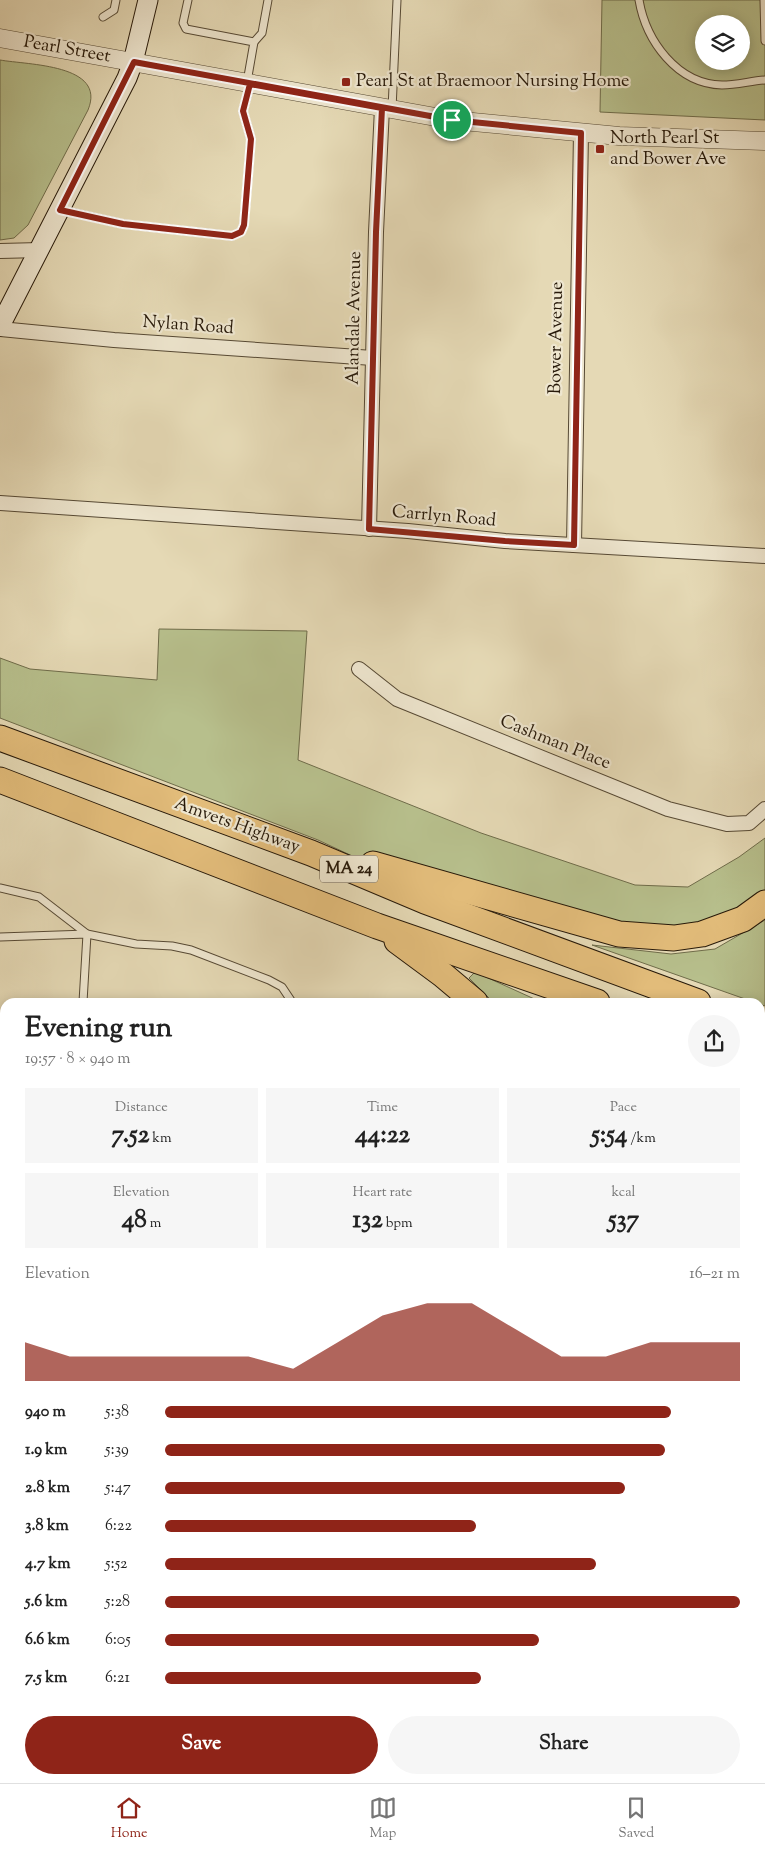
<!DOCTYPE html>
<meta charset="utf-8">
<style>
body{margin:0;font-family:"Sorts Mill Goudy",serif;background:#f6f6f6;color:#222;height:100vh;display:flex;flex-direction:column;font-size:19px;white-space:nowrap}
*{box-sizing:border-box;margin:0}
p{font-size:16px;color:#767676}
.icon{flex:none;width:28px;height:28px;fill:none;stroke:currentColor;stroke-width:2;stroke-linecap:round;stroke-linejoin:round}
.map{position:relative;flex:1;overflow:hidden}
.sheet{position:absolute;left:0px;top:998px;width:765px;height:786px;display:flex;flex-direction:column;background:#fff;border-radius:15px 15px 0 0;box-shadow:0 2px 12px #0003}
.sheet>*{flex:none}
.tools{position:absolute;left:695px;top:15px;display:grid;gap:10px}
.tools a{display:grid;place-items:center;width:55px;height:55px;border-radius:50%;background:#fff;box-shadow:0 2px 12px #0003;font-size:25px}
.pin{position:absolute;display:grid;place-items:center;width:42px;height:42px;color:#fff;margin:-21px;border:2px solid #fff;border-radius:50%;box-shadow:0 1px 5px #0007}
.round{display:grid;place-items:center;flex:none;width:52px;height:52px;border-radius:26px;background:#f6f6f6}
.overview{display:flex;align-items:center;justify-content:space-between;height:85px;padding:0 25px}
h1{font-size:28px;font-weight:700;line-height:38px}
.metrics{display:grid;grid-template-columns:repeat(3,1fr);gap:8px;height:85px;padding:5px 25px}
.metrics div{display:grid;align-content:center;border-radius:0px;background:#f6f6f6;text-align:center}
.metrics b{font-size:25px;font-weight:700}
.metrics small{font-size:14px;font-weight:400}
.metrics p{font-size:14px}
.chart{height:140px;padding:10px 25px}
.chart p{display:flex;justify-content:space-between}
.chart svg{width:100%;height:90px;margin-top:5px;fill:#8f2418;opacity:.7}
.cta{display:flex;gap:10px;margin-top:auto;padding:10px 25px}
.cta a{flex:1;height:58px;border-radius:30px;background:#8f2418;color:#fff;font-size:20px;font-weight:700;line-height:58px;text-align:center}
.cta a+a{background:#f6f6f6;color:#222}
ul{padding:0 25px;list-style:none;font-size:16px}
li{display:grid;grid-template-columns:80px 60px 1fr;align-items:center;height:38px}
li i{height:12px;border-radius:6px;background:#8f2418}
.dock{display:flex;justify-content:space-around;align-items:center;height:70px;border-top:1px solid #e0e0e0;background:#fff;font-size:14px;color:#767676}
.dock a{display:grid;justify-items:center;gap:2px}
.dock .active{color:#8f2418}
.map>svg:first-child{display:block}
.green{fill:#b7bf8c;stroke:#6f6c4a;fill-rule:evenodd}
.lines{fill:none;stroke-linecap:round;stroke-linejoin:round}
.stream{stroke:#6a7a68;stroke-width:4.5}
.service-casing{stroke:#564934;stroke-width:9}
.minor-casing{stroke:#564934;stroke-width:16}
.tertiary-casing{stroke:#564934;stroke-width:19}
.secondary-casing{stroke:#271909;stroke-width:21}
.motorway-casing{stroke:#271909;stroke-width:27}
.service{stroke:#eee6cf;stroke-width:7}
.minor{stroke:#eee6cf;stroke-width:14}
.tertiary{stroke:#eee6cf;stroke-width:18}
.secondary{stroke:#eee6cf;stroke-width:19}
.motorway{stroke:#e2bc7a;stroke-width:25}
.route-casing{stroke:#fff;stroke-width:10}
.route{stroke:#8f2418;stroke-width:6}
.poi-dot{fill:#8f2418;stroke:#eee6cf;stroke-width:2}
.labels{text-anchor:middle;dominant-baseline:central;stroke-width:4.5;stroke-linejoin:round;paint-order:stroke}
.shield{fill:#eee6cf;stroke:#635644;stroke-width:1}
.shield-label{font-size:16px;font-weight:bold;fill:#271909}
.street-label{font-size:18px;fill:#271909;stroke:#eee6cf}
.poi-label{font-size:18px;fill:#271909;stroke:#eee6cf;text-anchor:start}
</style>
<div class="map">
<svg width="765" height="1783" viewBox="0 0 765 1783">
<rect width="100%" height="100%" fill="#e5d9b5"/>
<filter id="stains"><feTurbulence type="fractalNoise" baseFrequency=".004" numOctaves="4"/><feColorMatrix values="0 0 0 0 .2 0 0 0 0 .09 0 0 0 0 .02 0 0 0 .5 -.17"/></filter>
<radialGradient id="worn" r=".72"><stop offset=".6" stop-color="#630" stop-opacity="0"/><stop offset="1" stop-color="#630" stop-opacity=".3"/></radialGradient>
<!-- green -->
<g class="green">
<path d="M602,0H765V120L600,112ZM704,24H741V61H704Z"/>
<path d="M0,60C28,65 107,64 88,110L28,225L14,238L0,240Z"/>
<polygon points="159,629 307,631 298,760 481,833 635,885 688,887 739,857 765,838 765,903 674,938 365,862 318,840 0,718 0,658 30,669 157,680"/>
<polygon points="765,920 765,1006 592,945 671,954 715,949"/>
<polygon points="475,972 541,1002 493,1002 469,978"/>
<polygon points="765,1135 765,1421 760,1417 760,1136"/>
<polygon points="760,1458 765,1460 765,1642 760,1649"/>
</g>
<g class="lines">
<!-- stream -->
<g class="stream">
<polyline points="760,1285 765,1281"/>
<polyline points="207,1783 211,1779"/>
</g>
<!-- service casing -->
<g class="service-casing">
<g id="service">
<polyline points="188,0 183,23 186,29 254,42 247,82"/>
<path d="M639,0C646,41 677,84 722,85C736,85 751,81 765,80"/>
<polyline points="764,0 765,41"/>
<polyline points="103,17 114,10 116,0"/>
<polyline points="254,42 262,33 268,0"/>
<polyline points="392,109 397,0"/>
<polyline points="61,210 123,224 232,236 241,232 244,225 251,139 243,111 250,85"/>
<polyline points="0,888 39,897 87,934 83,1002"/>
<polyline points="0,937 87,934 136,944 172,946 191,950 269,980 282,987 292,1002"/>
<polyline points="0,1048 5,1053"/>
<polyline points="0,1757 5,1757"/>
<polyline points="30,1779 30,1783"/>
<polyline points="43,1783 142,1780 140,1783"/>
<polyline points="346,1783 348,1779"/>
<polyline points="553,1783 556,1779"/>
<polyline points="569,1783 570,1779"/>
</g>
</g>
<!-- minor casing -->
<g class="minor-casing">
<g id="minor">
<polyline points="0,251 40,250"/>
<polyline points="0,329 114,340 373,358"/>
<polyline points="0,503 408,531 505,541 765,556"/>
<polyline points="369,529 376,232 382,108"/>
<polyline points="574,545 581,133"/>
<polyline points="359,669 397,699 668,809 727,824 749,823 765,809"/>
<polyline points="0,1075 5,1075"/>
<polyline points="0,1278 5,1278"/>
<polyline points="0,1407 5,1395"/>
<polyline points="0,1472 5,1472"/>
</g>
</g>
<!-- tertiary casing -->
<g class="tertiary-casing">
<polyline id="tertiary" points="0,38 452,120 619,136 765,141"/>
</g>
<!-- secondary casing -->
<g class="secondary-casing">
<g id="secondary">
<polyline points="0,326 127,78 133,62 148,0"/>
<polyline points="760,1672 765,1665"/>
<polyline points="675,1783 678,1779"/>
<polyline points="706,1783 709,1779"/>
</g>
</g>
<!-- motorway casing -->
<g class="motorway-casing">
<g id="motorway">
<polyline points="0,738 311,853 425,901 698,1002"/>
<polyline points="0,780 377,926 597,1002"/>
<polyline points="373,864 619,934 674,938 702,934 743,919 765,903"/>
<polyline points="397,941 443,975 475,1002"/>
<polyline points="760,1027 765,1029"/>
<polyline points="760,1063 765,1065"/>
<polyline points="760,1114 765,1114"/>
<polyline points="760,1451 765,1454"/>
<polyline points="760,1722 765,1717"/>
<polyline points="640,1783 643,1779"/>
</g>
</g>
<!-- service -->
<use href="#service" class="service"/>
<!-- minor -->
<use href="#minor" class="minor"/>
<!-- tertiary -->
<use href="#tertiary" class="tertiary"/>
<!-- secondary -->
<use href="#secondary" class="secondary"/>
<!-- motorway -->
<use href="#motorway" class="motorway"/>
</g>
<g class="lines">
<!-- route casing -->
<g class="route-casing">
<polyline id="route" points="452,120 134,62 60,210 123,224 232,236 241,232 244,225 251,139 243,111 250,84 382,108 376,232 369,529 505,541 574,545 581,133 452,120"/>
</g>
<!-- route -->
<use href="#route" class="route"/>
</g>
<!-- markers -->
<g class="poi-dot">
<rect x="341" y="77" width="10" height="10" rx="2.5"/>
<rect x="595" y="144" width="10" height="10" rx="2.5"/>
</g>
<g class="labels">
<!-- shield labels -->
<rect class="shield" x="320" y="855.5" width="58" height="27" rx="4"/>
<g class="shield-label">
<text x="349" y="869">MA 24</text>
</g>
<!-- street labels -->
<g class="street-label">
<text transform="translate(67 50) rotate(10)">Pearl Street</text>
<text transform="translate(355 318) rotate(-89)">Alandale Avenue</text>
<text transform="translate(188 326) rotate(4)">Nylan Road</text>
<text transform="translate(557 338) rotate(-89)">Bower Avenue</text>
<text transform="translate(444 517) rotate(5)">Carrlyn Road</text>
<text transform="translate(555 743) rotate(22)">Cashman Place</text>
<text transform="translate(237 826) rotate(20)">Amvets Highway</text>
</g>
<!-- poi labels -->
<g class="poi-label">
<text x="356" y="82">Pearl St at Braemoor Nursing Home</text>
<text x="610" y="139">North Pearl St<tspan x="610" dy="21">and Bower Ave</tspan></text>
</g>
</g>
<rect width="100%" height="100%" filter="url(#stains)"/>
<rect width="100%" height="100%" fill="url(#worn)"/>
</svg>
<div class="tools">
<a><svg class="icon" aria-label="layers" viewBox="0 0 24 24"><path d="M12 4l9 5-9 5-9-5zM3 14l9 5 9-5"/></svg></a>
</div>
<div class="pin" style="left:452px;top:120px;background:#1e9e55"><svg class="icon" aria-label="arrive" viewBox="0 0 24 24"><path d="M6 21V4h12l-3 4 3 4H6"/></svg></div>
<section class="sheet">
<div class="overview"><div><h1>Evening run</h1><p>19:57 · 8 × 940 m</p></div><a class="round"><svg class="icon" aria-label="share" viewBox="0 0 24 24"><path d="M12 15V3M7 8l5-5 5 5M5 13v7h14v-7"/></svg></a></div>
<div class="metrics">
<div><p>Distance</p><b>7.52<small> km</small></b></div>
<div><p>Time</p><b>44:22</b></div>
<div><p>Pace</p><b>5:54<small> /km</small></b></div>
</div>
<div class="metrics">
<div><p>Elevation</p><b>48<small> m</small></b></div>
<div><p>Heart rate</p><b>132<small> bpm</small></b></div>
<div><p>kcal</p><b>537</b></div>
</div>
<div class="chart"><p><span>Elevation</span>16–21 m</p>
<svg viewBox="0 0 160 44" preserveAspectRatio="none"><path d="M0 44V25L10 32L20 32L30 32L40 32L50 32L60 38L70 25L80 12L90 6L100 6L110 19L120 32L130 32L140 25L150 25L160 25V44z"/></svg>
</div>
<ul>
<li><b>940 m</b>5:38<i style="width:88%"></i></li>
<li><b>1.9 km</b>5:39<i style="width:87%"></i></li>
<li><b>2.8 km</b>5:47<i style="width:80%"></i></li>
<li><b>3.8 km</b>6:22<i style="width:54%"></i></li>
<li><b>4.7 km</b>5:52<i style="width:75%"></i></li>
<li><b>5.6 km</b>5:28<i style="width:100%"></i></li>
<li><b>6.6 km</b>6:05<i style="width:65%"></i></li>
<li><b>7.5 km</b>6:21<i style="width:55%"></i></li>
</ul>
<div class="cta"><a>Save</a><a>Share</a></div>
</section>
</div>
<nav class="dock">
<a class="active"><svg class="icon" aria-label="home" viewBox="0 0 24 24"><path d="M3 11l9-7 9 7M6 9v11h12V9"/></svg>Home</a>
<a><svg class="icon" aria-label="map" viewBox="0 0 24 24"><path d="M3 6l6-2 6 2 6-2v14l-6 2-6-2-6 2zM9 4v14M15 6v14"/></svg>Map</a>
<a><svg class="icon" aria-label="saved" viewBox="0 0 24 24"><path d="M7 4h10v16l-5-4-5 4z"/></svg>Saved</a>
</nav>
